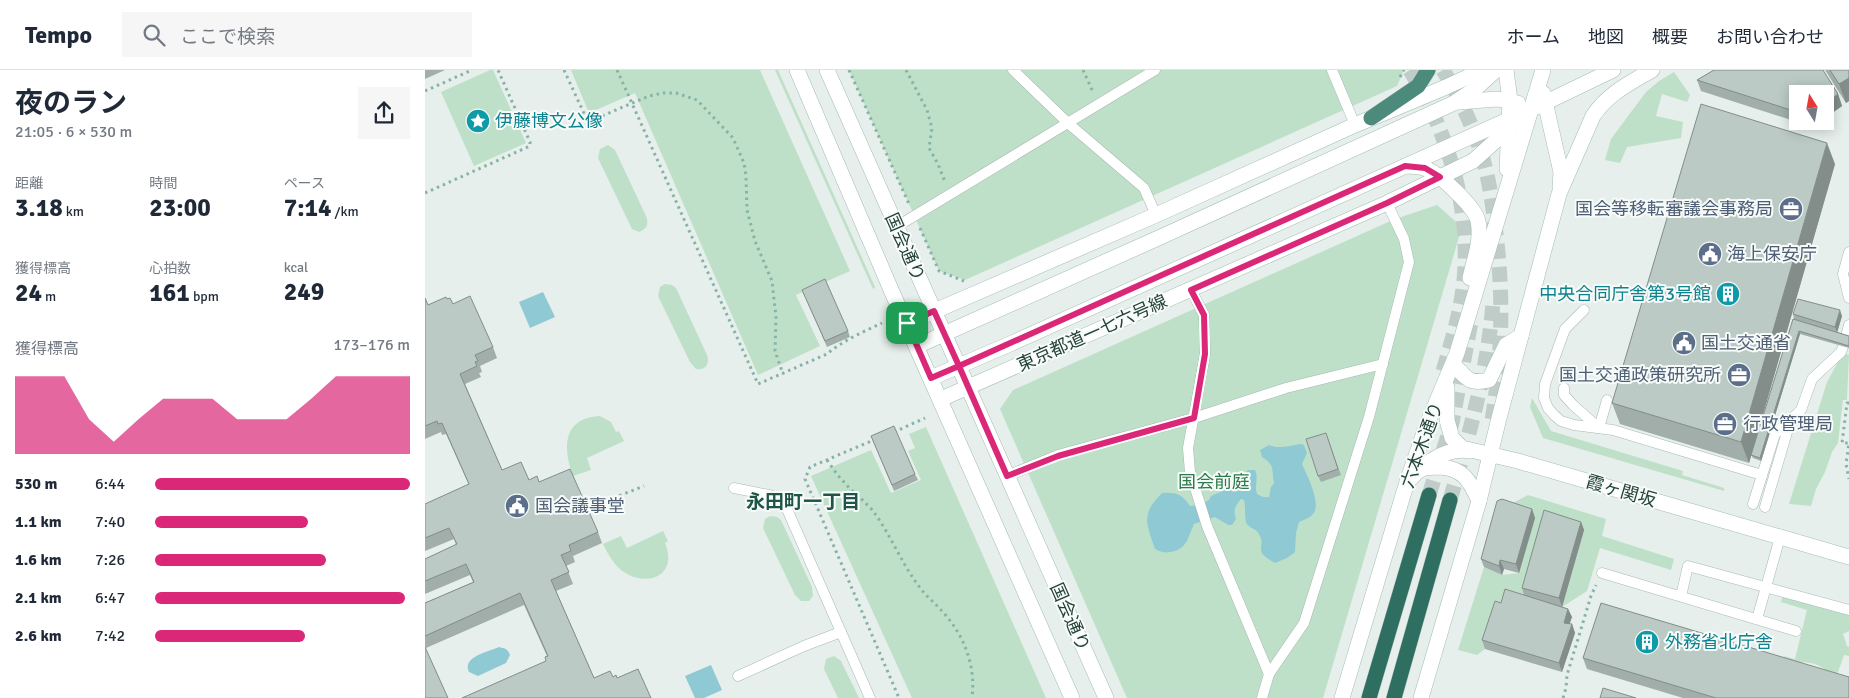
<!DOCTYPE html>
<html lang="ja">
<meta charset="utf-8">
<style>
body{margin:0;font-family:Signika,"Noto Sans JP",sans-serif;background:#f6f6f7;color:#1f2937;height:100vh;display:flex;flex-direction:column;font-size:19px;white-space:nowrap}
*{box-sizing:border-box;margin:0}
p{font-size:16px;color:#747a83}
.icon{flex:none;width:28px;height:28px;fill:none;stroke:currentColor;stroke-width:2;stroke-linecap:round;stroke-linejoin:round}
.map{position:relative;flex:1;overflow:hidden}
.sheet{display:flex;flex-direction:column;background:#fff;width:425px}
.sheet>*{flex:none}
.needle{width:32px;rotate:349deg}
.tools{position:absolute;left:1364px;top:15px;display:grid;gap:10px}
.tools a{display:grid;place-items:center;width:45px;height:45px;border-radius:0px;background:#fff;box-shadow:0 2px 12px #0003;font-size:25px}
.pin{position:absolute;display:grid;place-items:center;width:42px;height:42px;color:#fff;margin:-21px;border-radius:10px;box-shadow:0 2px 8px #0006}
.round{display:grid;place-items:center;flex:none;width:52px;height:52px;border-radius:0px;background:#f6f6f7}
.overview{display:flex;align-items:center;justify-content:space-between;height:85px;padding:0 15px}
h1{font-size:28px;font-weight:700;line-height:38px}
.stats{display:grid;grid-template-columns:repeat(3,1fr);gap:8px;height:85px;padding:5px 15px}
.stats div{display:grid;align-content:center}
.stats b{font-size:25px;font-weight:700}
.stats small{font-size:14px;font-weight:400}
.stats p{font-size:14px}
.chart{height:140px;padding:10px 15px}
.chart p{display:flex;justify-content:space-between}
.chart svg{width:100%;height:90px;margin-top:5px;fill:#db2777;opacity:.7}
ul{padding:0 15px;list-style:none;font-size:16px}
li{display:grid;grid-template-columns:80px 60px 1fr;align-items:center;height:38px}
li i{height:12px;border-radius:6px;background:#db2777}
header{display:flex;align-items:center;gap:30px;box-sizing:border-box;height:70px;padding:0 25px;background:#fff;border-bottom:1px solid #e0e1e3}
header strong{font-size:24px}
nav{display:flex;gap:28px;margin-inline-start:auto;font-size:18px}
.search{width:350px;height:45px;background:#f6f6f7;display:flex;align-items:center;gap:12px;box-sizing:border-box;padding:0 18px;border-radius:0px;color:#747a83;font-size:19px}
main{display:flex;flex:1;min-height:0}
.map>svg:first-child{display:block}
.green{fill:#bfe0c8}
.water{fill:#8ec9d4}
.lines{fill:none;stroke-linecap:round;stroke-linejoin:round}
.motorway-tunnel{stroke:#bfccc8;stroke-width:15;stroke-dasharray:15 8;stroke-linecap:butt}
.service-casing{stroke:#a8b8b2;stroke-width:11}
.secondary-casing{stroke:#a4bbb3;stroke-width:16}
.trunk-casing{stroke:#c2cac8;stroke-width:16}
.motorway-casing{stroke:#c2cac8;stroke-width:16}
.path{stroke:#86b3a5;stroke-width:3;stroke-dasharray:2.5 4;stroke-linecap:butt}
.service{stroke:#fff;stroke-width:10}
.secondary{stroke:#fff;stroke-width:15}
.trunk{stroke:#4c8a7c;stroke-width:15}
.motorway{stroke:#2f6f62;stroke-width:15}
.wall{fill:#a1aea9}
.shaded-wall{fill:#838d89}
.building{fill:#bbcac4;stroke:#838d89}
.route-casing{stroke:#fff;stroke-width:10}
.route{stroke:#db2777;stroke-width:6}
.labels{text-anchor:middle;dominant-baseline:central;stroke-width:4;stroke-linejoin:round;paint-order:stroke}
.culture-label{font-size:18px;fill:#0d838f;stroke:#f7fbf9;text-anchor:start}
.service-label{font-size:18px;fill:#4e5e75;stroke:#f7fbf9;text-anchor:start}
.street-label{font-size:18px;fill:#24423a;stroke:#f7fbf9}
.park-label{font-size:18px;fill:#2d7a4b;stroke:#f7fbf9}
.neighbourhood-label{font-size:19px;font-weight:bold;fill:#1f5548;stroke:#f7fbf9}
</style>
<header>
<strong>Tempo</strong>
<div class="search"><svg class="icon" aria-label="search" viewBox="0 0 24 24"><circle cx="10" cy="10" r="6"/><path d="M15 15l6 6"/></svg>ここで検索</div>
<nav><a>ホーム</a><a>地図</a><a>概要</a><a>お問い合わせ</a></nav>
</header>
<main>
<section class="sheet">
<div class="overview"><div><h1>夜のラン</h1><p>21:05 · 6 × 530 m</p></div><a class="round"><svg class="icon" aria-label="share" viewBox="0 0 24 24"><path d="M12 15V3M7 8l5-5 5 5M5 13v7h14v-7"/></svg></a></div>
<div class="stats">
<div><p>距離</p><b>3.18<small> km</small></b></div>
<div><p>時間</p><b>23:00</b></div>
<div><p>ペース</p><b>7:14<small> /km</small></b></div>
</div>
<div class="stats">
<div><p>獲得標高</p><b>24<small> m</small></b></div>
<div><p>心拍数</p><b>161<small> bpm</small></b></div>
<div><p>kcal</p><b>249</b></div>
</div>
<div class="chart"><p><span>獲得標高</span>173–176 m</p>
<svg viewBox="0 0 160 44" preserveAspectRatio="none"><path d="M0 44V6L10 6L20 6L30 27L40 38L50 27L60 17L70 17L80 17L90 27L100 27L110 27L120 17L130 6L140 6L150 6L160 6V44z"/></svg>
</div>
<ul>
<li><b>530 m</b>6:44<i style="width:100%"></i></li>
<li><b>1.1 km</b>7:40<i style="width:60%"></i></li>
<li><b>1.6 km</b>7:26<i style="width:67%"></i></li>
<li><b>2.1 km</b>6:47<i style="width:98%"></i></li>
<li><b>2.6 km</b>7:42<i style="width:59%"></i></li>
</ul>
</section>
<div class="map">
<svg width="1424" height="628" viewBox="0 0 1424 628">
<rect width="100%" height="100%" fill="#e6efeb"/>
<!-- green -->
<g class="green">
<polygon points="65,0 68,0 101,73 49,96 16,22"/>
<polygon points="146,0 335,0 425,201 371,225 395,276 333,305 210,23 164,43"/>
<polygon points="350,0 353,0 450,217 448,219"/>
<polygon points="424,0 979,0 972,16 540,210 514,201"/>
<polygon points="1249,2 1265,25 1262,32 1237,24 1231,46 1258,52 1256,68 1202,77 1195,93 1180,90 1186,69 1221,22 1234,11"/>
<path d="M183,75L190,80L221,146C224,154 222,159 214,162L207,159L173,88L175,79Z"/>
<polygon points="1012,135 1037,157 898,628 702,628 575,339 588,320 970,149"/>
<path d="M240,214L247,215L251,218L282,285C285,293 281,301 271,299L265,292L233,226L235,217Z"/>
<polygon points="1418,283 1424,285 1422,330 1418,330 1413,373 1407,382 1400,402 1391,419 1386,436 1364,434 1402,312"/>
<polygon points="1107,328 1126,361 1258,401 1257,405 1299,418 1299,421 1118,368 1105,337"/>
<path d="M175,346L186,352L191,362L194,361L199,371L162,388L166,400L148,406C138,378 137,348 175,346Z"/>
<polygon points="501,357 621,628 487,628 386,406 446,380 466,423 496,410 483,381 490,378 484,364"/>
<polygon points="1103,425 1181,449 1177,466 1249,489 1246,500 1175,478 1162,521 1137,537 1100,526 1073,540 1060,579 1052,585 1033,580 1059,497 1077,505 1094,503 1080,437"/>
<polygon points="345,446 352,447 356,450 387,517 388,526 384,531 376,531 370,525 338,458 340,449"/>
<path d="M238,461L243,471L240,473C254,506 221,519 196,500C188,493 183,484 178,474L196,466L202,478Z"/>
<path d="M1358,525L1424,544V561L1418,564L1422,576L1424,577V586L1419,585L1412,605C1402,602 1396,595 1386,593C1375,591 1367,594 1358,586L1370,589L1382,540L1356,532Z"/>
<polygon points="409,586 416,591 434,628 413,628 399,599 401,589"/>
</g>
<!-- water -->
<g class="water">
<polygon points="118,222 130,247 105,258 94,232"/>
<path d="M875,374L879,375L882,383L877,394C882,405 897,434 888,444C885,448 878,450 874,452L871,463L870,482L862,488L850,493C826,480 842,479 834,464C831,458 825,459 822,454C819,449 821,437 819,430L816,429C810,436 808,440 811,449L807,455H803L790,447L769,454C763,467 762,480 745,482C739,483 736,482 730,479C721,453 716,444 737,423C751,422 757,424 765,436L775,435L784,430L786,426L807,417L823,400H830C834,408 829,416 832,424L838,427H844L846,417L849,413C846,399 851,396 837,387L835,380L844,375C854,379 864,376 875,374Z"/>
<path d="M74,577C79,579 82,577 85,585L81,593L53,606L44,602C37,587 62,582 74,577Z"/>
<polygon points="286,595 297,620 279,628 270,628 260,606"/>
</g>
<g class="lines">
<!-- motorway-tunnel -->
<g class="motorway-tunnel">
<path d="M985,0C1024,64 1048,144 1038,219C1034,248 1025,277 1017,305"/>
<path d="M1018,0C1034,27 1048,55 1057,86C1065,112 1068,138 1071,164C1079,231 1077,291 1066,357"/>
<polyline points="1004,425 1027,353 1046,252"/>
<path d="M1025,430C1044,365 1063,300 1068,232"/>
</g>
<!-- service casing -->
<g class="service-casing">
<g id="service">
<polyline points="588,0 644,54 719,118 731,145"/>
<polyline points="907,0 930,55"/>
<polyline points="471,157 730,0"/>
<polyline points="1424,182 1418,204 1424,228"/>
<polyline points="766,220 779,245 780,284 763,378 765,402 782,456 844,604"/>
<polyline points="1159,240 1140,259 1120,314 1119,328 1123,338 1129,345 1136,351 1149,355 1188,360 1337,405"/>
<polyline points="1421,267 1424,255"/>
<polyline points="1139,318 1139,325 1148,335 1174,358 1182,330"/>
<polyline points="582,406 633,385 769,348 861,318 958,294"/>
<polyline points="309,418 344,425 358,430 416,562 379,576 313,606"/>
<polyline points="1328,434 1350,364 1376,340 1387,309 1416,282 1418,277"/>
<polyline points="1340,437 1365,352"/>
<polyline points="1177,503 1371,561"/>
<polyline points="1256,526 1263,496 1424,540"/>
<polyline points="1332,549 1355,467"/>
<polyline points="416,562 445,628"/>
<polyline points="837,628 844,604 879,553 944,347 984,192 979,169 962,133"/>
</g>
</g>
<!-- secondary casing -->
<g class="secondary-casing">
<g id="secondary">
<polyline points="372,0 467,222 647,628"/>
<polyline points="402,0 681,628"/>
<polyline points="1081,0 1085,31 1082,99"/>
<polyline points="1118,23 1136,102 1135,118"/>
<polyline points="1034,32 1072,29 1093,33"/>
<path d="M980,96C986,96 993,96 999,98C1013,102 1050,137 1053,151C1057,170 1049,190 1045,208"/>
<polyline points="482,253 731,145 930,55 1021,17 1058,0"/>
<polyline points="492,276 740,165 1029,33 1050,19 1071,0"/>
<path d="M1028,294C1042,308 1043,315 1064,310L1081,275L1096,266"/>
<polyline points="506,308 585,274 1105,40 1188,0"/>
<polyline points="1022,317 1022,350 1027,368 1037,378 1093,391 1424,487"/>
<polyline points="516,329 962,133 1048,91 1095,49"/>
<path d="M997,398C1012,385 1027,378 1046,381"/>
<path d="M983,411C987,408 991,402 995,400C1000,397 1009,397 1015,397C1038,398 1045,411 1054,431"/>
<polyline points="917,628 982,412 1001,357 1032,283 1118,0"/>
<path d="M996,628L1054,431L1074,348L1134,124L1168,46C1182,24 1205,13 1227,0"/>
</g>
</g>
<!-- trunk casing -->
<g class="trunk-casing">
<polyline id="trunk" points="946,48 993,16 1003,0"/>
</g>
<!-- motorway casing -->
<g class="motorway-casing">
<g id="motorway">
<polyline points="944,628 1004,425"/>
<polyline points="969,628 1025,430"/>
</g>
</g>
<!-- path -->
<g class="path">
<polyline points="139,0 162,50 165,51 224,26 238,23 251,23 272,30 308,68 319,93 321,106 322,140 330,171 347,211 351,247 350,281 358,304"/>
<path d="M192,0L333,314L402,284C417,271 438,262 457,253"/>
<polyline points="424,0 484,134"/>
<polyline points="481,0 502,40 507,58 504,78 513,94 520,112"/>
<polyline points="658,0 668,22"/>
<polyline points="975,7 979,0"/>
<polyline points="0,21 47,0"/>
<polyline points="0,123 105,76 105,72 73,0"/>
<polyline points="495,158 514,201 539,211"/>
<polyline points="1424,333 1422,333 1417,373 1424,373 1421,394 1424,409"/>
<polyline points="469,362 500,348"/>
<polyline points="451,369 385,397 380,409 474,628"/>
<path d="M402,390C407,397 412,405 418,411C427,422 439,430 448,441C466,465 477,495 496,519C502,527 510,533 517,541C539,565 551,595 547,628"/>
<polyline points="158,440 219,416"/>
<polyline points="1138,628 1141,618 1142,605 1166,526 1171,515"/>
</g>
<!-- service -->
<use href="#service" class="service"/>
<!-- secondary -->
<use href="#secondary" class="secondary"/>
<!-- trunk -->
<use href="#trunk" class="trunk"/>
<!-- motorway -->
<use href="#motorway" class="motorway"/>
</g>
<!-- wall -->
<g class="wall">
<polygon points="0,0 20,0 0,9"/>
<polygon points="1289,0 1398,0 1413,24 1417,36 1400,48 1400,24 1372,24 1372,51 1395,51 1388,57 1276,21 1272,10"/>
<polygon points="1400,0 1424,0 1424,31 1421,33"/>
<polygon points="1410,94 1324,393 1195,354 1187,333"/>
<polygon points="377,220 423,261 425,267 402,277"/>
<polygon points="0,228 3,235 22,229 28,234 68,277 72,288 55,296 57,302 54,303 56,307 40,314 77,400 104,410 114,412 173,462 177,473 148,486 150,492 141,496 148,514 131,521 169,608 188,607 192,608 226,628 121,591 122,586 99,535 1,578 0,628 0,533 48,512 45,505 0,524 0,489 31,475 29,469 0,481 0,434 44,415 21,364 17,365 16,362 0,369"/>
<polygon points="1368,244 1417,246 1412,262 1424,266 1424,278 1375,264 1336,391 1328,388 1326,385 1369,249"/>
<polygon points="901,363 916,405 896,412 893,406"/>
<polygon points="446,366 490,404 493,410 469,421"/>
<polygon points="1107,439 1110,448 1094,503 1079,499 1077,505 1059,497 1056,489"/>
<polygon points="1156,452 1159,460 1137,537 1143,539 1147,547 1144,554 1147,554 1150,563 1137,602 1060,579 1057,570 1076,533 1099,525 1097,518"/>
<polygon points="1158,588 1424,628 1258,628 1162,599"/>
</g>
<!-- shaded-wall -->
<g class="shaded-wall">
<polygon points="1424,8 1424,31 1421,33 1414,14"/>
<polygon points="1413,24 1417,36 1400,48 1400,34"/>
<polygon points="1386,51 1395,51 1388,57"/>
<polygon points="1402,73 1410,94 1324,393 1316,372"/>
<polygon points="1415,240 1417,246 1412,263 1410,257"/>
<polygon points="1374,261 1375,264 1336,391 1335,388"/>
<polygon points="1107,439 1110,448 1094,503 1091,494"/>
<polygon points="1156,452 1159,460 1137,537 1134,528"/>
<polygon points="1075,490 1079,499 1077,505 1074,496"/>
<polygon points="1143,539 1147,547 1142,562 1139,553"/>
<polygon points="1147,554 1150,563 1137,602 1134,593"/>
</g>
<!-- building -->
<g class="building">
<polygon points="1289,0 1398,0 1413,24 1400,34 1400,24 1372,24 1372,42 1272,10"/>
<polygon points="1405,0 1424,0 1424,8 1414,14"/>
<polygon points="1276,34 1402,73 1316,372 1187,333"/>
<polygon points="400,209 423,261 400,271 377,220"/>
<polygon points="45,226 68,277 50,285 53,291 50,292 52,296 35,304 77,400 96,392 104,410 112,406 114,412 145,399 173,462 144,475 146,481 136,485 144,502 126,510 169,608 185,601 188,607 191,605 192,608 213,599 226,628 37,628 121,591 120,587 123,586 95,523 0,566 0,533 49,512 41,494 0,511 0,489 32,474 24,458 0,468 0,434 44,414 17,353 13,354 12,351 0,356 0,228 3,235 21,227 22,229 25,228 28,234"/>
<polygon points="1373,229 1415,240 1410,257 1368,244"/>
<polygon points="1368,249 1424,266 1424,276 1374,261 1335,388 1326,385"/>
<polygon points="469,356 490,404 467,415 446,366"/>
<polygon points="901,363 913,399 893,406 881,369"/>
<polygon points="1077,429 1107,439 1091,494 1075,490 1074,496 1056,489 1072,431"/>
<polygon points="1119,440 1156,452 1134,528 1097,518"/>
<polygon points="1080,519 1143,539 1139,553 1147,554 1134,593 1057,570 1070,531 1076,533"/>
<polygon points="1176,533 1424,607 1424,628 1291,628 1158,588"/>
<polygon points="0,577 23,628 0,628"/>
<polygon points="1178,618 1211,628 1175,628"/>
</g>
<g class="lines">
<!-- route casing -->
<g class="route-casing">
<polyline id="route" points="482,253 506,308 534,296 582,406 633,386 769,348 780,284 779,245 766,220 962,133 1015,107 1000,98 980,96 534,296 509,241 482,253"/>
</g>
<!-- route -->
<use href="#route" class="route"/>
</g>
<!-- icons -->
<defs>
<g id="sight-disc" transform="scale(1.25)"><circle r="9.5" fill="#0f9aa8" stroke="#f7fbf9"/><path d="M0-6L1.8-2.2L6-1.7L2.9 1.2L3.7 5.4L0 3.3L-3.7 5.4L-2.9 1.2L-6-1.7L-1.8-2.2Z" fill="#fff"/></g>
<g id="office-disc" transform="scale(1.25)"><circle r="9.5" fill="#5c6f8a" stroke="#f7fbf9"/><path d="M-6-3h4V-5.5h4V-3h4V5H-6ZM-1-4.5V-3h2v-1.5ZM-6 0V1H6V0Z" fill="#fff"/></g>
<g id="civic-disc" transform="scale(1.25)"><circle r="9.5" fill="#5c6f8a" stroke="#f7fbf9"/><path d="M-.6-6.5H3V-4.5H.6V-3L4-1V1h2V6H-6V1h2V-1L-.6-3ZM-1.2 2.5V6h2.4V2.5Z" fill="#fff"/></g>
<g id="building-disc" transform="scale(1.25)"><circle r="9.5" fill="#0f9aa8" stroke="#f7fbf9"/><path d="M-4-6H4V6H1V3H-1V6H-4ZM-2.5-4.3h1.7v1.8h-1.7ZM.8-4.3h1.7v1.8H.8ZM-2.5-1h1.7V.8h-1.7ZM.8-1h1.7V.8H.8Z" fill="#fff"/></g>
</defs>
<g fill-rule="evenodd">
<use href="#sight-disc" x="53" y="51"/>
<use href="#office-disc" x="1366" y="139"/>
<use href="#civic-disc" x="1285" y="184"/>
<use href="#building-disc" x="1303" y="224"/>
<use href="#civic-disc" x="1259" y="273"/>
<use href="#office-disc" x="1314" y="305"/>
<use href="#office-disc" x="1300" y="354"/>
<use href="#civic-disc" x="92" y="436"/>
<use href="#building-disc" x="1222" y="572"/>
</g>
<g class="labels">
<!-- culture labels -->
<g class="culture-label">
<text x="70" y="51">伊藤博文公像</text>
<text x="1286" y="224" text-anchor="end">中央合同庁舎第3号館</text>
<text x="1240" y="572">外務省北庁舎</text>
</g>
<!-- service labels -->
<g class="service-label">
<text x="1348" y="139" text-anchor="end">国会等移転審議会事務局</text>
<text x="1302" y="184">海上保安庁</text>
<text x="1276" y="273">国土交通省</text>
<text x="1296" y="305" text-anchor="end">国土交通政策研究所</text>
<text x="1318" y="354">行政管理局</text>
<text x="110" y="436">国会議事堂</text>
</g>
<!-- street labels -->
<g class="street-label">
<text transform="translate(480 177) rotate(66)">国会通り</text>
<text transform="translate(667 263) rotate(-24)">東京都道一七六号線</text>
<text transform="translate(997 375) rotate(-70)">六本木通り</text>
<text transform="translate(1196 421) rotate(16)">霞ヶ関坂</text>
<text transform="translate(645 547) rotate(66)">国会通り</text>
</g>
<!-- park labels -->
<g class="park-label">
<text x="789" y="412">国会前庭</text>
</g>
<!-- neighbourhood labels -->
<g class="neighbourhood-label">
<text x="378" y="432">永田町一丁目</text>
</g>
</g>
</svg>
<div class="tools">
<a><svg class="needle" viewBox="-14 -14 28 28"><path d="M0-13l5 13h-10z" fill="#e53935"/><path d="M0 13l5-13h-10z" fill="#747a83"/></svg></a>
</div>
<div class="pin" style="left:482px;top:253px;background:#1e9e55"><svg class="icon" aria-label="arrive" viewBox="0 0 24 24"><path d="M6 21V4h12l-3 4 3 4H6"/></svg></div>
</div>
</main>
